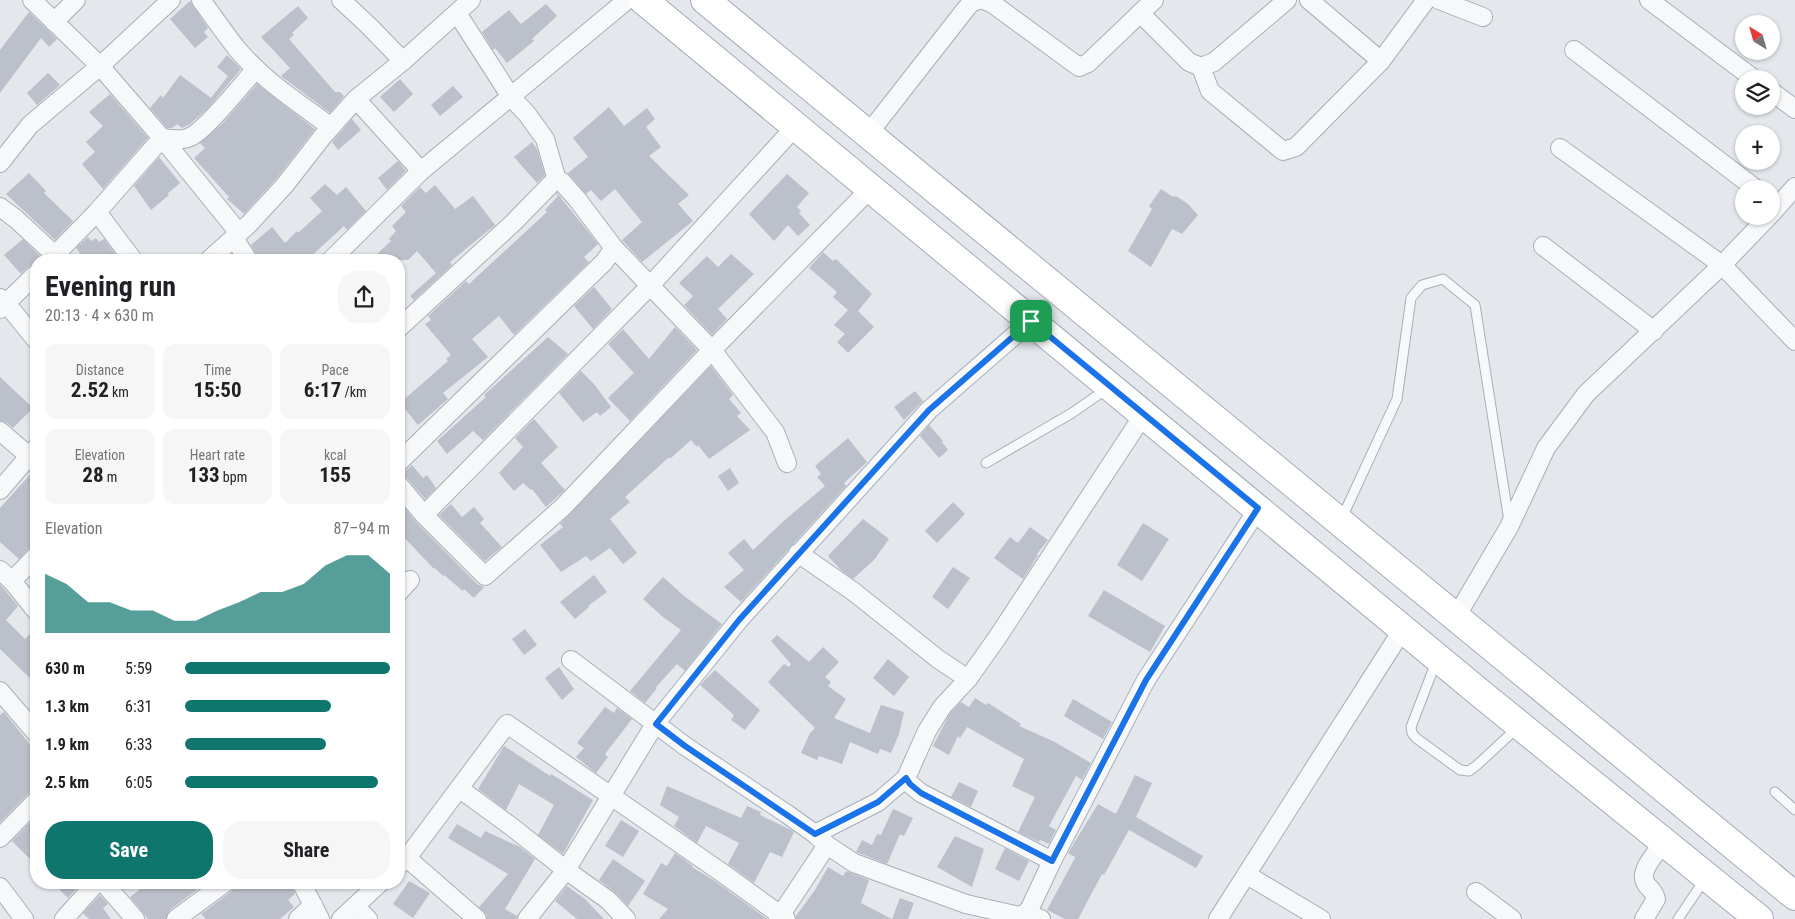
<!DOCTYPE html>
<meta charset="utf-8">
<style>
body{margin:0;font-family:"Roboto Condensed",sans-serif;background:#f6f6f6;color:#202124;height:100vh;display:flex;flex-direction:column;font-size:19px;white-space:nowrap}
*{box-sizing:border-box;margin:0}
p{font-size:16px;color:#757577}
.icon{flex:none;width:28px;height:28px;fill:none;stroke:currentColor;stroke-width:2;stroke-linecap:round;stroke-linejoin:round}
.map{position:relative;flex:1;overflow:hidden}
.sheet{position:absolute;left:30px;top:254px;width:375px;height:635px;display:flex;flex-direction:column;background:#fff;border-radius:20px;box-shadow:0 1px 4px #0004}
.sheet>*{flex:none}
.needle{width:32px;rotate:323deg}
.tools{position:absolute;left:1735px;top:15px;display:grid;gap:10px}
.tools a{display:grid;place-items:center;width:45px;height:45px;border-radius:50%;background:#fff;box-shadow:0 1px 4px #0004;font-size:25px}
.pin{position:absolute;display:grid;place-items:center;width:42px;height:42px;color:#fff;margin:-21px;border-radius:10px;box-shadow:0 2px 8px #0006}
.round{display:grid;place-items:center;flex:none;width:52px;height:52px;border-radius:20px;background:#f6f6f6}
.head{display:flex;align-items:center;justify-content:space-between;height:85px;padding:0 15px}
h1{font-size:28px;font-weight:700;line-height:38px}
.metrics{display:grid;grid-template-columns:repeat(3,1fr);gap:8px;height:85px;padding:5px 15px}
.metrics div{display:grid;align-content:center;border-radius:12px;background:#f6f6f6;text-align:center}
.metrics b{font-size:21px;font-weight:700}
.metrics small{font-size:14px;font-weight:400}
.metrics p{font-size:14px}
.chart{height:140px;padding:10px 15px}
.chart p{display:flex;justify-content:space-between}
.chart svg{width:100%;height:90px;margin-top:5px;fill:#0f766e;opacity:.7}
.action{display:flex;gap:10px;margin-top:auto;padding:10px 15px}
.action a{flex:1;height:58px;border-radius:20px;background:#0f766e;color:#fff;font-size:20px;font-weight:700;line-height:58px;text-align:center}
.action a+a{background:#f6f6f6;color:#202124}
ul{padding:0 15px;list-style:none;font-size:16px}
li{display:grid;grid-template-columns:80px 60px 1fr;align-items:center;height:38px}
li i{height:12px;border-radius:6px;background:#0f766e}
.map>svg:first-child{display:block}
.building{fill:#bbc0ca}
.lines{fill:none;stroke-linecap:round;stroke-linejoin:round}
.service-casing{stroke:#a9aeb7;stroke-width:11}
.minor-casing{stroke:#a9aeb7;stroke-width:20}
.primary-casing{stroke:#a3abb8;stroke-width:30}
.service{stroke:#f7f8fa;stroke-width:9}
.minor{stroke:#f7f8fa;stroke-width:18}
.primary{stroke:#fff;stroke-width:28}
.route-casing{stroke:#fff;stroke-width:10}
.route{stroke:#1a73e8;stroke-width:6}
</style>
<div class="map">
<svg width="1795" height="919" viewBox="0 0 1795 919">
<rect width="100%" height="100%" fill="#e4e7ec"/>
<!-- building -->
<g class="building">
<polygon points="190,1 208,28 204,32 208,37 195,48 170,19"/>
<polygon points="546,4 557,16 532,39 534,41 507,63 495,48 493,50 482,32 509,10 521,24"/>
<polygon points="298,6 308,18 292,33 294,35 289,39 335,92 340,92 344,96 330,113 281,76 290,68 261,37"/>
<polygon points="29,12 57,39 49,47 41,38 0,93 0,50"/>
<polygon points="227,55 241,69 207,109 190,124 182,128 177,124 172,128 167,128 150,108 161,95 163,98 180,75 211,98 228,76 217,67"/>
<polygon points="48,73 60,85 37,105 27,93"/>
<polygon points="400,79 413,94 394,112 380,97"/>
<polygon points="257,84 315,129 276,179 244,214 227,199 229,197 194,158 205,148 200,143 222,124"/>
<polygon points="453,86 463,97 440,116 431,105"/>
<polygon points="110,94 148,138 103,189 82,164 95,152 86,142 103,126 89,112"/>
<polygon points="609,107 624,126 647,108 655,119 646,127 661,147 649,156 689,195 678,204 693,221 642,262 622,240 642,222 615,189 601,201 591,190 586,194 568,173 588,157 573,138"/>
<polygon points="352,119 361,130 338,150 332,142"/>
<polygon points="532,142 537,149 545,175 537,183 514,157"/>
<polygon points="159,157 180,183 167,194 169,195 151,210 134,186"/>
<polygon points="398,161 406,171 387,190 378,178"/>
<polygon points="29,173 46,191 44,193 73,221 55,240 6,194"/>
<polygon points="787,174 809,193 797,207 801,211 799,213 810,225 798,236 788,225 774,241 749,214"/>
<polygon points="325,184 337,195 346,187 366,211 347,230 344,226 307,260 259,260 251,245 272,227 285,243 297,231 298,233 322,211 310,198"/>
<polygon points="435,185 455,209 473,196 495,225 450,262 452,265 414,300 410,296 436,273 417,251 408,260 371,260 391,241 389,239 396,231 392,226 406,212 401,206 420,187 426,193"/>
<polygon points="1161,189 1173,197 1176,196 1188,204 1198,215 1182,234 1172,229 1151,267 1128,251 1152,209 1149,206"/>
<polygon points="557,193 598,244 584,257 589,262 514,335 499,316 472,339 488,357 443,393 448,399 418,425 400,403 448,361 446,359 451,355 425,324 431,320 428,316 466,281 469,284 547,212 545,210 558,196 556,194"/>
<polygon points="88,237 91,241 96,238 99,242 104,239 120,260 85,260 76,248"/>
<polygon points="23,239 40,256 40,260 36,260 36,264 29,266 21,274 4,255"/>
<polygon points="823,252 833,261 836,259 872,294 858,311 874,327 848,353 837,342 845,334 834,325 848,310 833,297 837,292 809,268"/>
<polygon points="731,254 754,274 718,309 727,319 712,335 684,305 693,296 679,283 707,256 718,267"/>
<polygon points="594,287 612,309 593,329 574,306"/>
<polygon points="675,327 697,350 630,421 608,398 634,373 608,344 623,329 649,359"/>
<polygon points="548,337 568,354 483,440 473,431 447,454 437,441 486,397 484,395"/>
<polygon points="711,366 733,395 729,399 741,413 737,416 750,430 709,459 698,445 697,447 691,440 671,458 668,458 625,497 630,502 610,519 637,553 623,564 610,548 591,561 586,556 561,572 540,545 563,527 560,524"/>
<polygon points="581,371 594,384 611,407 600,416 597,412 583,422 559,393"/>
<polygon points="0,377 33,408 13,428 7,423 0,421"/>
<polygon points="915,391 923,401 904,420 894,407"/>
<polygon points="534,419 558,447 541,463 565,490 546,507 532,489 531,490 523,483 514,491 499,473 523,447 515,438"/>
<polygon points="929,425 943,441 942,442 948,450 939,458 920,436"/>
<polygon points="848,438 867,462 844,483 846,486 741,602 724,587 744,570 728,553 744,539 753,550 786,519 825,486 817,477 821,474 815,466"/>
<polygon points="412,465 423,478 427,475 436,488 425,499 407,478 401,475"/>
<polygon points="36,468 36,546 29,548 19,559 0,542 0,508"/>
<polygon points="730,468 739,483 728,491 718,476"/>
<polygon points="399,501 416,522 477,584 484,587 474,598 464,589 463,591 444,575 443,576 435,568 434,569 399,532"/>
<polygon points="953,502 965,514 937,543 925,531"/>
<polygon points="451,504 462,517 474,507 484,519 480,523 502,547 485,561 439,515"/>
<polygon points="863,519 889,539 874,560 853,579 842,571 828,556"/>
<polygon points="1143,523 1169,539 1142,581 1117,565"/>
<polygon points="1030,527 1048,540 1037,554 1038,555 1023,579 994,558 1010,537 1018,543"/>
<polygon points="953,567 970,578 948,609 932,597"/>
<polygon points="594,575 607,592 588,606 589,607 575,619 560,602"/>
<polygon points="663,577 684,596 722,624 685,671 677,664 656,687 657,688 645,703 630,691 681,630 663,617 643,599"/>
<polygon points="0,584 18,606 6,620 25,639 36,628 36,684 0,649"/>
<polygon points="1104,590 1165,626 1150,652 1088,616"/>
<polygon points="525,629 537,645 524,655 512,639"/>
<polygon points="777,635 809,662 823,647 839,662 825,677 831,682 828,686 846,699 834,718 870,733 881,705 904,712 899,734 891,753 880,749 878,754 850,742 842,764 819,756 817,760 801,753 810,733 815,728 768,682 784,664 789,667 791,664 771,641"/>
<polygon points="888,659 909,677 894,696 873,678"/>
<polygon points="559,667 574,689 562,700 545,678"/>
<polygon points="715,670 760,710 745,730 731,720 734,715 700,685"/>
<polygon points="975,698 986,705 988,703 1021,724 1019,726 1053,741 1091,763 1082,780 1076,776 1049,826 1056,830 1049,844 1040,840 1039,842 1018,832 1035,797 1012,786 1024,759 967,727 960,738 958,736 949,755 933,746 950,713 961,702 969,707"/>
<polygon points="1073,699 1112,722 1103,739 1064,716"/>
<polygon points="605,707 614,713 617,708 632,719 605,754 608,757 596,773 576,757 584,748 577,743"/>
<polygon points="4,712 36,752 36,791 28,794 0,823 0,715"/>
<polygon points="504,746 550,776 551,774 593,800 563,854 538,835 554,805 519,784 506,810 478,789"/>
<polygon points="1135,775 1152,783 1136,817 1203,856 1196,868 1129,830 1104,875 1102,874 1078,919 1065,919 1047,910 1075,858 1075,857 1068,853 1098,804 1116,814"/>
<polygon points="959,782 978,791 971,807 951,797"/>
<polygon points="667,786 741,818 747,806 761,812 760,815 791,830 794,832 782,857 770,852 754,883 728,864 739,843 706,826 697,843 674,826 679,817 660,805"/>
<polygon points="893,809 913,818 904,836 900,834 887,864 856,852 862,840 872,845 877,834 881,835"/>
<polygon points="36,816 36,865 12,841"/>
<polygon points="621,820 639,831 623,857 605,846"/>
<polygon points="457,824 481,838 485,831 520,847 535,859 505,909 517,916 517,919 487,919 487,915 479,907 508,874 448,838"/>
<polygon points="955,836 984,849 972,887 937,867"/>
<polygon points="1005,848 1029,861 1019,881 995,869"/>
<polygon points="675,853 693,866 692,867 715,881 767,919 659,919 668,909 643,894 661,863 667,866"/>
<polygon points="613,859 645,881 628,906 616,893 599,880"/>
<polygon points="828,867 843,876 846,871 869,880 861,903 892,919 900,898 914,903 908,919 796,919 796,916 815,890"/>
<polygon points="409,881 430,893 413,918 393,904"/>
<polygon points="52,882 82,882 68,898"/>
<polygon points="149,882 207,882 170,910 166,919 148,919 130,897"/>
<polygon points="236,882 291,882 295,894 288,900 294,907 280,919 206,919 201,914 232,891"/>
<polygon points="567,886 585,899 604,919 577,919 555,901"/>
<polygon points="100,895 108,904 103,908 111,919 89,919 83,913"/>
</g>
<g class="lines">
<!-- service casing -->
<g class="service-casing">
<g id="service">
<polyline points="986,463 1072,413 1108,388"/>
<polyline points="1341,520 1397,399 1411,298 1422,285 1443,279 1475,305 1509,521"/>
<polyline points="1436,662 1411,727 1412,733 1416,738 1460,770 1469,771 1476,766 1517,728"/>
<polyline points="1775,792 1795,810"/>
<polyline points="1678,919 1705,879"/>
</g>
</g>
<!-- minor casing -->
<g class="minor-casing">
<g id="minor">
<polyline points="32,0 100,66 162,138 239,233"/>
<path d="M201,0C213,16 225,34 238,50C264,81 299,103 331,127"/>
<polyline points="341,0 369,26 403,61"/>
<polyline points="984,0 993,4 1079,67 1088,63 1154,0"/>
<polyline points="1309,0 1381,61"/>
<polyline points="1439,0 1483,17"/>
<polyline points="1649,0 1754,79"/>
<polyline points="457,13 511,97 527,114 545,139 557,180 561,181 577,199 614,248 712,350 775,432 787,463"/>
<polyline points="1140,13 1189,62 1201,67 1214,62 1287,0"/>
<polyline points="54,22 76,0"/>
<polyline points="1574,50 1756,189"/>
<polyline points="1201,67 1210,91 1283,151 1296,147 1381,61 1426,0"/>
<polyline points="1771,91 1795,109"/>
<polyline points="356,99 421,171"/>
<polyline points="868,134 965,10 971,3 978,0"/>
<polyline points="1560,148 1722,265 1795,341"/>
<polyline points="0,163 30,125 100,66 171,0"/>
<polyline points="0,207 16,219 55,255"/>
<polyline points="97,212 133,260"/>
<polyline points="1771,214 1795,187"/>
<polyline points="234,238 248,260"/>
<polyline points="1543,246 1654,331"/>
<path d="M50,260L97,212L162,138C171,139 182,141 190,137C206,130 242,84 256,69"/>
<polyline points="209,260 249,224 284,186 323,136 356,99 403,61 471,0"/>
<polyline points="331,260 421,171 627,0"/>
<polyline points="0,298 6,303 36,340"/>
<polyline points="0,309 36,274"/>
<polyline points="399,328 514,222 553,182 557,180"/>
<polyline points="0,431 29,456"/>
<polyline points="399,462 604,262 614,248"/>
<polyline points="399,485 424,515 485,576 563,507 712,350 871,188"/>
<polyline points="0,490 36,448"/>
<polyline points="424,515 647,289 796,126"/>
<polyline points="798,553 854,592 938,659 968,679"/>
<polyline points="0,570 12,581 36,611"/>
<polyline points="12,581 36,556"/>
<polyline points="399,592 410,580"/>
<polyline points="1456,617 1509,527 1546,448 1586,394 1722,265 1769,216"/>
<polyline points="571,660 685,746 787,814 815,834 827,845 854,863 966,904 1019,916 1026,913 1041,919"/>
<polyline points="0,691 36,733"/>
<polyline points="906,778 910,784 921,793 1052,861"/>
<polyline points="460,789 512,827 566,870 608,900 626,919"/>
<polyline points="815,834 878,802 906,778 927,731 942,707 968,679 997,638 1144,414"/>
<polyline points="0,838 36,801"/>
<polyline points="407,858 477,919"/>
<polyline points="399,865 407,858 507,724 721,872 786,919"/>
<polyline points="1247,875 1321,919"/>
<polyline points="103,882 135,919"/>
<polyline points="301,882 320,919"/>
<polyline points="0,887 24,919"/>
<polyline points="1476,892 1512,919"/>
<polyline points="355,906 368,919"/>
<polyline points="64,919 97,882"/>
<polyline points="176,919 226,882"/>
<polyline points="298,919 313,905"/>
<polyline points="341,919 381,882"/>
<polyline points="527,919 566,870 655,724 739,620 929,410 1031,321"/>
<polyline points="778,919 827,845"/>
<polyline points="1022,919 1030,908 1052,861 1146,680 1258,509"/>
<polyline points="1218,919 1403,629"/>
<path d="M1644,919L1656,899C1653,888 1649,890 1645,882C1639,870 1658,851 1664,842"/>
</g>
</g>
<!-- primary casing -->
<g class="primary-casing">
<g id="primary">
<polyline points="643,0 1486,698 1759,919"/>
<polyline points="705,0 1795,896"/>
</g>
</g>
<!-- service -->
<use href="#service" class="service"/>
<!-- minor -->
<use href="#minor" class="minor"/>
<!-- primary -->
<use href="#primary" class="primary"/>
</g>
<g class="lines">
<!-- route casing -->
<g class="route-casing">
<polygon id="route" points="1031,321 1258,508 1146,680 1052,861 921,793 910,784 906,778 878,802 815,834 685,746 656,724 739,620 929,410"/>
</g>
<!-- route -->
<use href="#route" class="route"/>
</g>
</svg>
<div class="tools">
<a><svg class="needle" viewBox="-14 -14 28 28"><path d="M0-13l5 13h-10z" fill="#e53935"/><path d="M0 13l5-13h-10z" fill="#757577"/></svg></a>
<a><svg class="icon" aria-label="layers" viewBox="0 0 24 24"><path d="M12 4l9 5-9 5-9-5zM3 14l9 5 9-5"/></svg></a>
<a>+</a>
<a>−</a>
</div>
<div class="pin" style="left:1031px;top:321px;background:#1e9e55"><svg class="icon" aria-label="arrive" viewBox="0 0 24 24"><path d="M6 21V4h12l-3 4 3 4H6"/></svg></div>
<section class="sheet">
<div class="head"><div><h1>Evening run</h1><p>20:13 · 4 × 630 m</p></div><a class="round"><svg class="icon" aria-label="share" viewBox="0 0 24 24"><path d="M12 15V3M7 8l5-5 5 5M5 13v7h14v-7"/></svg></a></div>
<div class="metrics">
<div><p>Distance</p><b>2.52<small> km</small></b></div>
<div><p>Time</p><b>15:50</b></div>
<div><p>Pace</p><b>6:17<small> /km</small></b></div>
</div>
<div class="metrics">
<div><p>Elevation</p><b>28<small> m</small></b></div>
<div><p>Heart rate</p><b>133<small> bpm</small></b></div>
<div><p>kcal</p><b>155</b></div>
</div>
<div class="chart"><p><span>Elevation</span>87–94 m</p>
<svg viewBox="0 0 160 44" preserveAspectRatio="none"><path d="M0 44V15L10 20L20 29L30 29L40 33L50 33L60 38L70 38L80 33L90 29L100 24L110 24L120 20L130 11L140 6L150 6L160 15V44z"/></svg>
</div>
<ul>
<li><b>630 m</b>5:59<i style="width:100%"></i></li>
<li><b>1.3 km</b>6:31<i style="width:71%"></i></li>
<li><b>1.9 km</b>6:33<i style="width:69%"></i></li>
<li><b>2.5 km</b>6:05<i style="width:94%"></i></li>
</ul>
<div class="action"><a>Save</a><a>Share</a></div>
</section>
</div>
